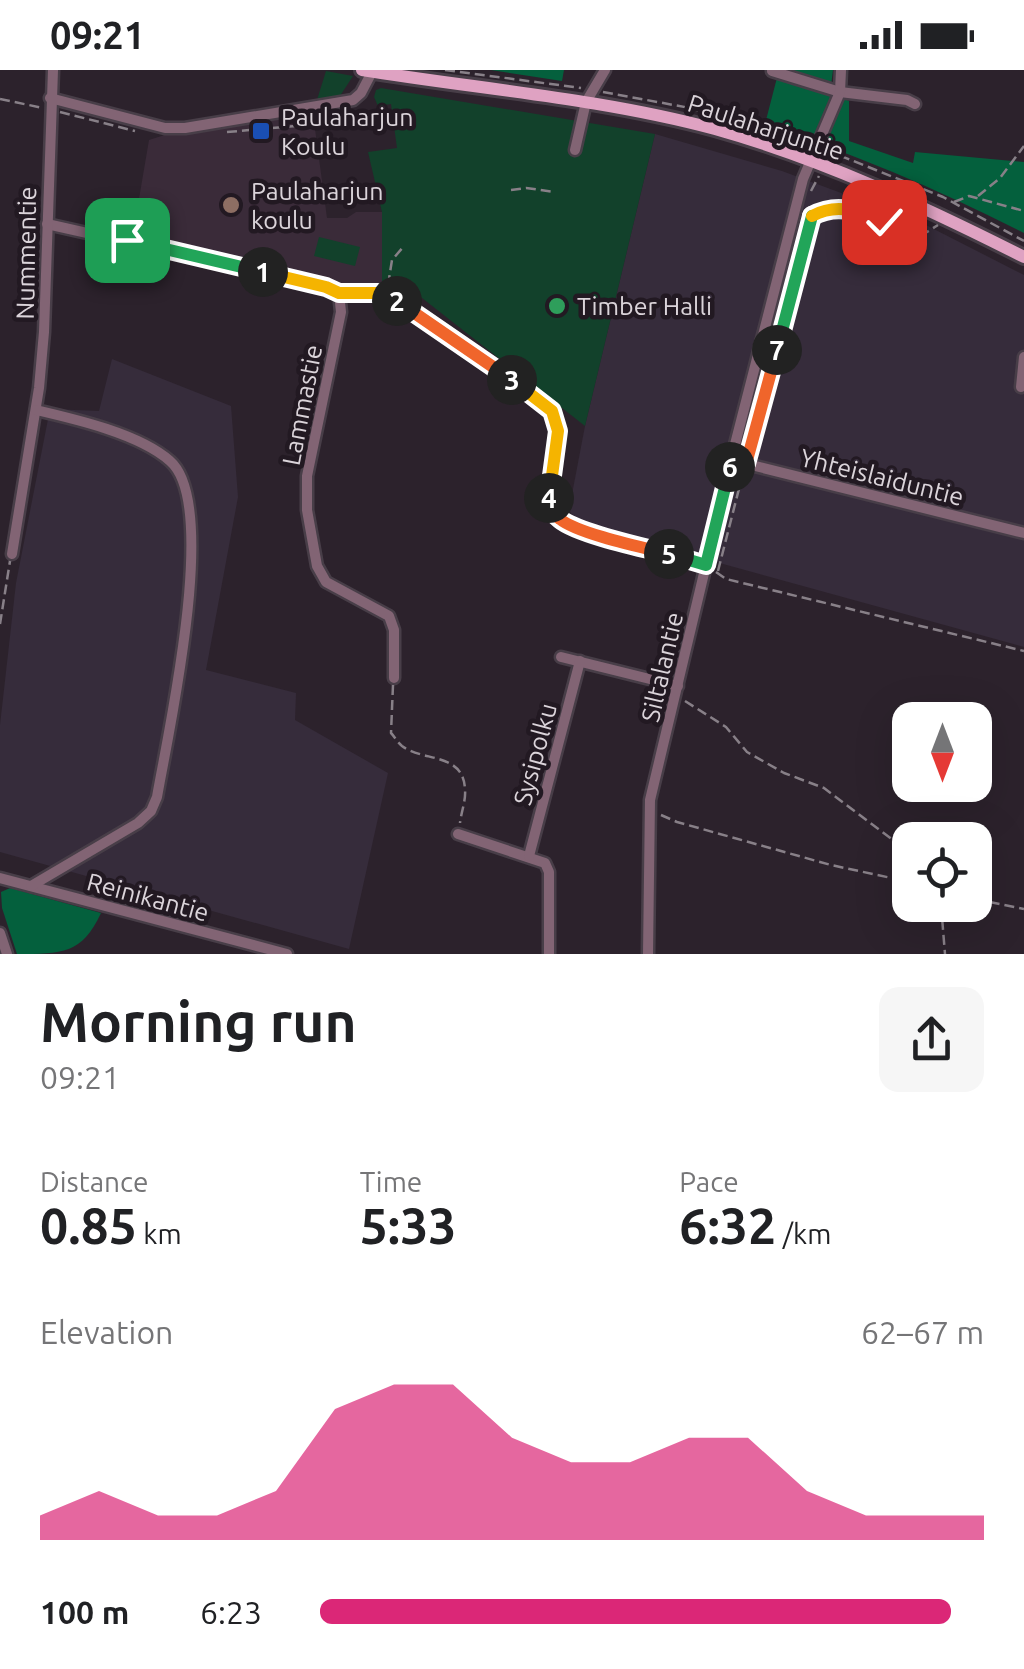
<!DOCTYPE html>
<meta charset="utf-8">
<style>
body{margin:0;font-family:Ubuntu,sans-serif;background:#f6f6f6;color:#202124;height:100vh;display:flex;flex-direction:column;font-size:38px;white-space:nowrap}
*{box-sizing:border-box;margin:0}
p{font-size:32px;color:#757577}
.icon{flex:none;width:55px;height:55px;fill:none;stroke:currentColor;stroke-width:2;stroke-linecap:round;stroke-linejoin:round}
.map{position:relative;height:884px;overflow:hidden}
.drawer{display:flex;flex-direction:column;background:#fff;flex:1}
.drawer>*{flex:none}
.needle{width:65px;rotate:180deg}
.fabs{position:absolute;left:892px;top:632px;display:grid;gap:20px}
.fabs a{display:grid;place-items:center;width:100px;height:100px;border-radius:20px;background:#fff;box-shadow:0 10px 40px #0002;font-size:50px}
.pin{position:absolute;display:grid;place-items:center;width:85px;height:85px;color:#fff;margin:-42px;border-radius:20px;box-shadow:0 5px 15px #0006}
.km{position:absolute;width:50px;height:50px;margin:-25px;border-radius:50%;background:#222;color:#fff;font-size:28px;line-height:50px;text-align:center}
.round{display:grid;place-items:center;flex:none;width:105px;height:105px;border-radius:20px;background:#f6f6f6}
.summary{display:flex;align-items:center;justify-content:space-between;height:170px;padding:0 40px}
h1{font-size:55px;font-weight:700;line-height:75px}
.metrics{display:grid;grid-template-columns:repeat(3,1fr);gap:15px;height:170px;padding:10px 40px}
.metrics div{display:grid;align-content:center}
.metrics b{font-size:50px;font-weight:700}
.metrics small{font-size:28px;font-weight:400}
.metrics p{font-size:28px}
.chart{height:280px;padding:20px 40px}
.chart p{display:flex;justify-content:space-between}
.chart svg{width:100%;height:180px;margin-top:10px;fill:#db2777;opacity:.7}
ul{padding:0 40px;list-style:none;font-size:32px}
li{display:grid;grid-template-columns:160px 120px 1fr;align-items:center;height:75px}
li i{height:25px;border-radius:12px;background:#db2777}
.status{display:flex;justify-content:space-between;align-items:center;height:70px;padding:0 50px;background:#fff;direction:ltr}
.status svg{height:28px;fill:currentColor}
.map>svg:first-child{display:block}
.industrial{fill:#362c3b}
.built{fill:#3a2b39}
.green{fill:#12412b}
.forest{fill:#04603d}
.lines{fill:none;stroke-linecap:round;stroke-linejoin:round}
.minor-casing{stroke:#483e48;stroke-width:15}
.major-casing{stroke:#483e48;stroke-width:18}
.path{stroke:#888088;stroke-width:2.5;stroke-dasharray:10 5;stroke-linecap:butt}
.minor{stroke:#826474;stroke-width:10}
.major{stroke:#dfa2c2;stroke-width:12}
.split-1-casing{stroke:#fff;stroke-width:20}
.split-2-casing{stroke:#fff;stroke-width:20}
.split-3-casing{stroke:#fff;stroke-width:20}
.split-4-casing{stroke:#fff;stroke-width:20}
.split-5-casing{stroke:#fff;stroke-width:20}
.split-6-casing{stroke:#fff;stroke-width:20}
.split-7-casing{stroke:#fff;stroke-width:20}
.split-8-casing{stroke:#fff;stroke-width:20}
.split-9-casing{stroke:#fff;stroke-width:20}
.split-1{stroke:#22a559;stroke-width:12}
.split-2{stroke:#f5b400;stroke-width:12}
.split-3{stroke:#f0652b;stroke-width:12}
.split-4{stroke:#f5b400;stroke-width:12}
.split-5{stroke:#f0652b;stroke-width:12}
.split-6{stroke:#22a559;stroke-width:12}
.split-7{stroke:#f0652b;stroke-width:12}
.split-8{stroke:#22a559;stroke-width:12}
.split-9{stroke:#f5b400;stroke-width:12}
.transit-dot{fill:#1a4fb4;stroke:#221922;stroke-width:4}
.education-dot{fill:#8d6e63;stroke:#221922;stroke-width:4}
.leisure-dot{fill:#2e9e5b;stroke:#221922;stroke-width:4}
.labels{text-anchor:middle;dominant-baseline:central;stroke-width:9;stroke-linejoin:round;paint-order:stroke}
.poi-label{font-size:25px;fill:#dbd4da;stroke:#221922;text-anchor:start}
.street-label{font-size:25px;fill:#dbd4da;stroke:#221922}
</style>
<div class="status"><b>09:21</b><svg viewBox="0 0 49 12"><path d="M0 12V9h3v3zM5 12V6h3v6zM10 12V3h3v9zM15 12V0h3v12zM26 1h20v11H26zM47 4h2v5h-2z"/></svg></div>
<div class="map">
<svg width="1024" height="884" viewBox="0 0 1024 884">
<rect width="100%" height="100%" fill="#2c222c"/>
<!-- industrial -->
<g class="industrial">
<polygon points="655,64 782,101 922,153 1024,205 1024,577 578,454 569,440 585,356"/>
<polygon points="112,289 231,336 238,427 206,600 296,623 295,650 388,703 349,879 0,782 0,655 16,513 50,339 99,341"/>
</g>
<!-- built -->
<polygon class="built" points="313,44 327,148 347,148 356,142 382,142 382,217 358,217 281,201 133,164 149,70 171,63"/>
<!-- green -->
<g class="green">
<polygon points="326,1 353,6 338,29 316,33"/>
<polygon points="381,18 655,64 585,356 422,228 400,218 382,217 382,142 368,82 397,78 391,34 378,36 374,27 376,20"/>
<polygon points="319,167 360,177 355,196 314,186"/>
</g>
<!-- forest -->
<g class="forest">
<polygon points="491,0 564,0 562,11"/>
<path d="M779,0H833L830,23L849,31V71L913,93L915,82L1024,92V163C940,120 854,84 765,54Z"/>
<path d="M10,818L101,843C82,884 62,884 17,884L2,838L1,822Z"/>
</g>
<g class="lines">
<!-- minor casing -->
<g class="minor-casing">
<g id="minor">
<polyline points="772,1 840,22 907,30 915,34"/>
<polyline points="50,28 165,58 185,58 353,30 361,23 372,2"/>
<polyline points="575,80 586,32 605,0"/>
<polyline points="47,154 327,217 339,223 382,223"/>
<polyline points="339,223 341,242 307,406 307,440 317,496 326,512 389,546 394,560 394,608"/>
<polyline points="1021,317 1024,287"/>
<polyline points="731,390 1024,463"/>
<polyline points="12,484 39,318 44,262 53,0"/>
<polyline points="561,587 678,616"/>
<polyline points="458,764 545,793 549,802 549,884"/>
<polyline points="529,786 580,591"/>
<polyline points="0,808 287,884"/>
<path d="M31,816L138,753L151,741L157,727C168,663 220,434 170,391C140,364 75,349 36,340"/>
<polyline points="0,863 7,884"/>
<polyline points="648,884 650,730 731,390 803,109 840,22 841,0"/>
</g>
</g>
<!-- major casing -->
<g class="major-casing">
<path id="major" d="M362,0C479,19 599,28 715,59C822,89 925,137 1024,187"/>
</g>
<!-- path -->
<g class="path">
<polyline points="445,0 581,18"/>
<polyline points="603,22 690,38 809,74"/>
<polyline points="0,29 43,38"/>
<polyline points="60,42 135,61"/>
<polyline points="227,62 296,56 316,47"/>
<polyline points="826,80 943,127 1024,171"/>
<polyline points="511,120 526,118 555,122"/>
<polyline points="811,121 819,106"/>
<polyline points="978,126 1000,108 1024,76"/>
<polyline points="954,132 969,126 1024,141"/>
<polyline points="388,215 392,190 404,176"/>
<path d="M389,226L411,237L478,284L552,341L558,361L549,436C576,470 655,481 697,491"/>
<path d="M748,385L811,146C846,128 881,151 916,162H927L938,155"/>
<polyline points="718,501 743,403"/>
<polyline points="716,502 726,509 1024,581"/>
<polyline points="0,554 10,491"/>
<path d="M393,615L391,663C395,667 397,672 402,676C423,692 464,682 465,720C466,730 461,743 460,753"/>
<polyline points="685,631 726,657 747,682 784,703 824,718 910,783"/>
<polyline points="661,745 677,752 831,795 910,812"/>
<polyline points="975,829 1024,839"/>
<polyline points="941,835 945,884"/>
</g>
<!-- minor -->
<use href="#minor" class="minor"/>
<!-- major -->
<use href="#major" class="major"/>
</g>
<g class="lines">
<!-- split-1 casing -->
<g class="split-1-casing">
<polyline id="split-1" points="127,170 263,202"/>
</g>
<!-- split-2 casing -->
<g class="split-2-casing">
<polyline id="split-2" points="263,202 326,217 339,223 382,223 397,231"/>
</g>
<!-- split-3 casing -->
<g class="split-3-casing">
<polyline id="split-3" points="397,231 512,310"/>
</g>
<!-- split-4 casing -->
<g class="split-4-casing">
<polyline id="split-4" points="512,310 552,341 558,361 549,428"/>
</g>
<!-- split-5 casing -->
<g class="split-5-casing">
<path id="split-5" d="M549,428C550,437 553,444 560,449C578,464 645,478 669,484"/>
</g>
<!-- split-6 casing -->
<g class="split-6-casing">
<polyline id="split-6" points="669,484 706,495 730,397"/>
</g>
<!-- split-7 casing -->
<g class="split-7-casing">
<polyline id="split-7" points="730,397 731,390 746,394 777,280"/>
</g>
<!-- split-8 casing -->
<g class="split-8-casing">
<polyline id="split-8" points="777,280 812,146"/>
</g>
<!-- split-9 casing -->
<g class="split-9-casing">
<path id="split-9" d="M812,146C839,132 859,142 884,152"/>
</g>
<!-- split-1 -->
<use href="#split-1" class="split-1"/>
<!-- split-2 -->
<use href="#split-2" class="split-2"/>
<!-- split-3 -->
<use href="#split-3" class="split-3"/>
<!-- split-4 -->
<use href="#split-4" class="split-4"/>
<!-- split-5 -->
<use href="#split-5" class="split-5"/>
<!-- split-6 -->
<use href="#split-6" class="split-6"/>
<!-- split-7 -->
<use href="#split-7" class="split-7"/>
<!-- split-8 -->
<use href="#split-8" class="split-8"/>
<!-- split-9 -->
<use href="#split-9" class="split-9"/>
</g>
<!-- markers -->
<rect class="transit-dot" x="251" y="51" width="20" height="20" rx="5"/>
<circle class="education-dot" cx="231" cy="135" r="10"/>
<circle class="leisure-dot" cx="557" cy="236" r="10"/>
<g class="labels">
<!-- poi labels -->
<g class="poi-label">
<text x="281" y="47">Paulaharjun<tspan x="281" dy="29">Koulu</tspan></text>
<text x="251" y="121">Paulaharjun<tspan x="251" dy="29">koulu</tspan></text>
<text x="577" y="236">Timber Halli</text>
</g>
<!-- street labels -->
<g class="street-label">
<text transform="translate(766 57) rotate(18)">Paulaharjuntie</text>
<text transform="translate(26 183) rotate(-89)">Nummentie</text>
<text transform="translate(302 335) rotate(-79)">Lammastie</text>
<text transform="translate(882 407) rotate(14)">Yhteislaiduntie</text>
<text transform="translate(662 597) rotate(-77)">Siltalantie</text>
<text transform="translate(535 684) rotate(-75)">Sysipolku</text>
<text transform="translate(148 827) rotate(15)">Reinikantie</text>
</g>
</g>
</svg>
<div class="fabs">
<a><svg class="needle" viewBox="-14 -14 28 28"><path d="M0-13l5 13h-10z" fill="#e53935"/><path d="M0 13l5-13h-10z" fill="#757577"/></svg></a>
<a><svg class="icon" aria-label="locate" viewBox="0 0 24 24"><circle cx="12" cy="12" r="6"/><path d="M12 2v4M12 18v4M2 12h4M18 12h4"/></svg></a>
</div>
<div class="pin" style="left:127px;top:170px;background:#1e9e55"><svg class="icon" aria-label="arrive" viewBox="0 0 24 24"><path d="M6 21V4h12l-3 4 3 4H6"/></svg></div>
<div class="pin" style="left:884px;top:152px;background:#d93025"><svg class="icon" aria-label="check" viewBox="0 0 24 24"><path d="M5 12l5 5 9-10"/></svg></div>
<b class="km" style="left:263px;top:202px">1</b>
<b class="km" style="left:397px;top:231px">2</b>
<b class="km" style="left:512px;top:310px">3</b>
<b class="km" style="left:549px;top:428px">4</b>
<b class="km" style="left:669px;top:484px">5</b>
<b class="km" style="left:730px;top:397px">6</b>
<b class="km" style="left:777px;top:280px">7</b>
</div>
<section class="drawer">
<div class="summary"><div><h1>Morning run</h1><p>09:21</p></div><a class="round"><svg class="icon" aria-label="share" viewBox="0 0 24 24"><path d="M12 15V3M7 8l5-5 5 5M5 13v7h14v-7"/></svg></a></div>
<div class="metrics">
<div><p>Distance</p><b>0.85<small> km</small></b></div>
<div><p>Time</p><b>5:33</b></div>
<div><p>Pace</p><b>6:32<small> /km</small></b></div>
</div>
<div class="chart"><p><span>Elevation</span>62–67 m</p>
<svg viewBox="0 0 160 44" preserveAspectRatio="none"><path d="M0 44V38L10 32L20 38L30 38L40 32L50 12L60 6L70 6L80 19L90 25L100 25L110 19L120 19L130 32L140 38L150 38L160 38V44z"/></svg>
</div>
<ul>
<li><b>100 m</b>6:23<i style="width:95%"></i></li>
</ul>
</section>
